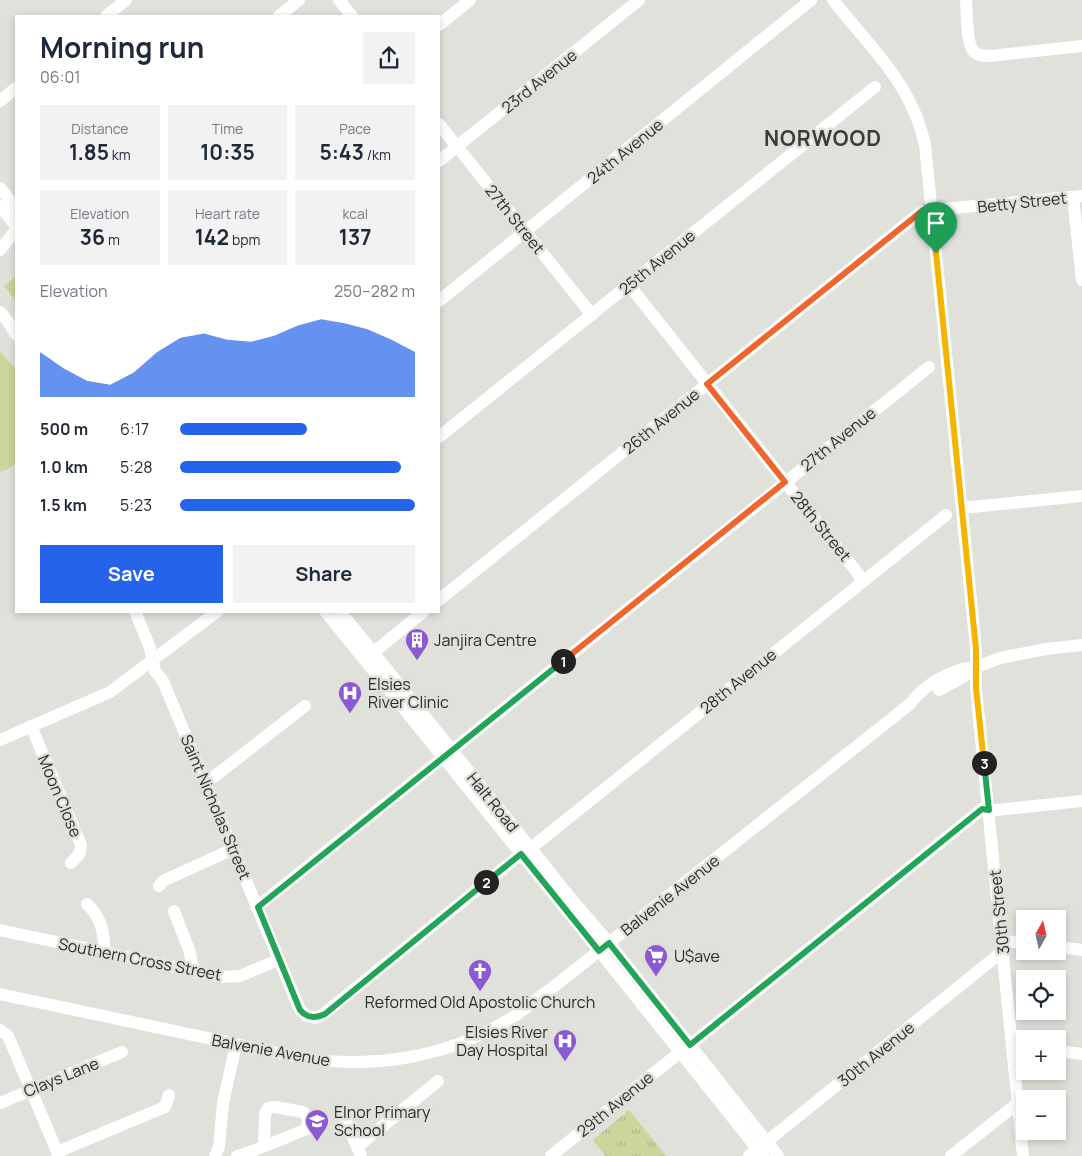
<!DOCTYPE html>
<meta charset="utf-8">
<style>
body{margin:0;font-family:Manrope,sans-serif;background:#f2f2f3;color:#1f2937;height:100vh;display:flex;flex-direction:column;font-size:19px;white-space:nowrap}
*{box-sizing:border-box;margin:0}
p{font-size:16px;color:#747a83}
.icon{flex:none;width:28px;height:28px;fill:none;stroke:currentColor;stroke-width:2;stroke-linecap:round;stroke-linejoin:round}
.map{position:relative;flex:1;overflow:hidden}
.panel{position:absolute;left:15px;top:15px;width:425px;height:598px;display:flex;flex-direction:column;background:#fff;border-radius:0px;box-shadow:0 2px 8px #0003}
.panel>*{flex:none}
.needle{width:32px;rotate:8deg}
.controls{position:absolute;left:1016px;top:910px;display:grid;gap:10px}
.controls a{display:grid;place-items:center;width:50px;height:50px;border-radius:0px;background:#fff;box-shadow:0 2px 8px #0003;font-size:25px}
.pin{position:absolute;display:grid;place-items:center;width:42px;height:42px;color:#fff;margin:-51px -21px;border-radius:50% 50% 50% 0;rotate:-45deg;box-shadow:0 0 5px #0007}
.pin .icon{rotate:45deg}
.km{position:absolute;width:25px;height:25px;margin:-12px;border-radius:50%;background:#222;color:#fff;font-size:14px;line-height:25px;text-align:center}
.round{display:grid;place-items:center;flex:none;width:52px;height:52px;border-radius:0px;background:#f2f2f3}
.summary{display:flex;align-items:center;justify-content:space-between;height:85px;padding:0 25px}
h1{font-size:28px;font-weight:700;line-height:38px}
.metrics{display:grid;grid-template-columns:repeat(3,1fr);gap:8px;height:85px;padding:5px 25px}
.metrics div{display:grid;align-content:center;border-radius:0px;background:#f2f2f3;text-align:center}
.metrics b{font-size:21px;font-weight:700}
.metrics small{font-size:14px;font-weight:400}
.metrics p{font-size:14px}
.chart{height:140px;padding:10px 25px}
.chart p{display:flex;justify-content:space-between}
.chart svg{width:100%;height:90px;margin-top:5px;fill:#2563eb;opacity:.7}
.primary-button{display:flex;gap:10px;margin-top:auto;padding:10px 25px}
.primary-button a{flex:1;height:58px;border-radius:0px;background:#2563eb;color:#fff;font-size:20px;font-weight:700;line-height:58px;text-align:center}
.primary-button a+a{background:#f2f2f3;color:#1f2937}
ul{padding:0 25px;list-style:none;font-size:16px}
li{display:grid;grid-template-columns:80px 60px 1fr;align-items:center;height:38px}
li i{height:12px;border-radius:6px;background:#2563eb}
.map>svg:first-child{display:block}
.grass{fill:url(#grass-tufts)}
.garden{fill:#cbd59c}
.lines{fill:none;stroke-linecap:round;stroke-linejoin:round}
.minor{stroke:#fff;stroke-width:12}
.split-1-casing{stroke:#fff;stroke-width:10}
.split-2-casing{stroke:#fff;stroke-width:10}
.split-3-casing{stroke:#fff;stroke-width:10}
.split-4-casing{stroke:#fff;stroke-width:10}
.split-1{stroke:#f0652b;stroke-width:6}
.split-2{stroke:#22a559;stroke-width:6}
.split-3{stroke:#22a559;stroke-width:6}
.split-4{stroke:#f5b400;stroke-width:6}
.labels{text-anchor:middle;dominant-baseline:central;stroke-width:5;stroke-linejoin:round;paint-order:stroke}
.street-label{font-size:16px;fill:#2b2b29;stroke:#dfe1da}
.poi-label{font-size:16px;fill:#2b2b29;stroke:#dfe1da;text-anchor:start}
.district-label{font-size:21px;font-weight:bold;letter-spacing:1px;fill:#3b3c37;stroke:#dfe1da}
</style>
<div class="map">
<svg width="1082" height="1156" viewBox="0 0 1082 1156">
<defs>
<pattern id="grass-tufts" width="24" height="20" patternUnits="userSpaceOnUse" patternTransform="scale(1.25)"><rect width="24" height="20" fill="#cbd59c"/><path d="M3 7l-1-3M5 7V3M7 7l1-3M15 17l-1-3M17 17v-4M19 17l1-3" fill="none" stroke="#aeb786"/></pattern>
</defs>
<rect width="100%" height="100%" fill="#dfe1da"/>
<!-- grass -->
<polygon class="grass" points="629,1110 666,1156 605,1156 593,1140"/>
<!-- garden -->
<g class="garden">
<polygon points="16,276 16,301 4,286"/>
<polygon points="0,352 16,369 16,463 10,468 0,472"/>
</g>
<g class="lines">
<!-- minor -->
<g class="minor">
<polyline points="339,0 352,16"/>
<path d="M833,0C869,46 913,85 925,145L976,649V688L981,739L1023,1156"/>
<path d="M966,0C967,11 966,44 974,52C979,56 984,56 990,56L1082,46"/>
<polyline points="106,16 126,0"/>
<polyline points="279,16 299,0"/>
<polyline points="439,25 470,0"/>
<polyline points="0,101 16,88"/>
<polyline points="439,124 592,315"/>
<polyline points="439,161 639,0"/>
<polyline points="0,188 16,208"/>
<polyline points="1073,197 1082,280"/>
<polyline points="0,206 16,226"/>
<polyline points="0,250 16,230"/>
<polyline points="629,285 863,580"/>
<polyline points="439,301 811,0"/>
<polyline points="0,312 7,320 16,335"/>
<polyline points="439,437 875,87"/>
<polyline points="962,508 1082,496"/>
<polyline points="439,600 922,211 1082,196"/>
<polyline points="135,611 150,648 155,671 163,681 300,1010 307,1016 316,1018 325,1013 521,854"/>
<polyline points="325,611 585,933 763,1156"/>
<polyline points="340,611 573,901 609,943 778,1156"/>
<polyline points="373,653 424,611"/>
<polyline points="939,690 963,677 977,667 1000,658 1046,649 1082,645"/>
<polyline points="31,726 81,845 80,853 71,863"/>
<polyline points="0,740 110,692 218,611"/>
<polyline points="206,783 305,706"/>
<polyline points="531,848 946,515"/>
<polyline points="159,886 163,881 233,849"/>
<path d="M87,904C101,917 105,935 104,953"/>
<polyline points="257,907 929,367"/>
<polyline points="174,911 189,950 194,972"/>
<polyline points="0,930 222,977 240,976 278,960"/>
<polyline points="1002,941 1025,943"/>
<polyline points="1058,947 1082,950"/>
<path d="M0,994L292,1056C371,1071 452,1058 519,1013C531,1004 543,994 556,985L910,704C925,684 952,668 977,667"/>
<polyline points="0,1030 8,1036 59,1156"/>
<polyline points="690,1045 982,809 996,810 1082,801"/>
<polyline points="1012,1046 1025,1047"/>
<polyline points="1058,1051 1082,1054"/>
<polyline points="0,1103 122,1052"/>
<polyline points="341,1110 361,1156"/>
<polyline points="357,1147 438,1081"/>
<polyline points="57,1152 165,1107 169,1095"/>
<polyline points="215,1156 219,1147 223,1103 236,1045"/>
<path d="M237,1156C261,1149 284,1138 307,1129C308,1122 309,1117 303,1112L275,1107L268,1108L265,1114L264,1146"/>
<polyline points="551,1156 679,1053"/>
<polyline points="749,1156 1003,951"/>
<polyline points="951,1156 1018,1103"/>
</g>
</g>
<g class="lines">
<!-- split-1 casing -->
<g class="split-1-casing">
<polyline id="split-1" points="563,661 785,482 707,384 922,211 932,210 936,253"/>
</g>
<!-- split-2 casing -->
<g class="split-2-casing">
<path id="split-2" d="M486,882L325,1014C316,1018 308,1019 300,1010L258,907L563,661"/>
</g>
<!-- split-3 casing -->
<g class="split-3-casing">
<polyline id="split-3" points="486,882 521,854 599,951 609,943 690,1045 982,809 989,810 984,763"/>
</g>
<!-- split-4 casing -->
<g class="split-4-casing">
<polyline id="split-4" points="936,253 976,649 976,688 984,763"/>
</g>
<!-- split-1 -->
<use href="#split-1" class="split-1"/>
<!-- split-2 -->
<use href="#split-2" class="split-2"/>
<!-- split-3 -->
<use href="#split-3" class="split-3"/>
<!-- split-4 -->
<use href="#split-4" class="split-4"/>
</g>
<!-- icons -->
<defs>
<g id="building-pin" transform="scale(1.25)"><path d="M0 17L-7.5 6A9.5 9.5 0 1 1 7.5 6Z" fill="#8b59d1" stroke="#dfe1da"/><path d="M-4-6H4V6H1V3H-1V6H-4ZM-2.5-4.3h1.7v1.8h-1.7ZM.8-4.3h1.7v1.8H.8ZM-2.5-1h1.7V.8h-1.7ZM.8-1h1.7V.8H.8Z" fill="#fff"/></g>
<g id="hospital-pin" transform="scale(1.25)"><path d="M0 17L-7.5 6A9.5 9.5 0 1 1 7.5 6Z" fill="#8b59d1" stroke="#dfe1da"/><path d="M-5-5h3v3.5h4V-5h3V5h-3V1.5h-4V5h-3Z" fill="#fff"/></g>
<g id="supermarket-pin" transform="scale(1.25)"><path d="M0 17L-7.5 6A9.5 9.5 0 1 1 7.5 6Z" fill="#8b59d1" stroke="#dfe1da"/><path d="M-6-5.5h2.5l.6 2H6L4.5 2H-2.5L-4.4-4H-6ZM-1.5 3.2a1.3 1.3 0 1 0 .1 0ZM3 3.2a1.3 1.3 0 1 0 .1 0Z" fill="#fff"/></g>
<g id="church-pin" transform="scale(1.25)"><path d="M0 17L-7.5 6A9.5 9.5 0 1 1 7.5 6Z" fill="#8b59d1" stroke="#dfe1da"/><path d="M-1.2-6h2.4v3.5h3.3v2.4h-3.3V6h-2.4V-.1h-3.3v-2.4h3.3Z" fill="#fff"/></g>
<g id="school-pin" transform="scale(1.25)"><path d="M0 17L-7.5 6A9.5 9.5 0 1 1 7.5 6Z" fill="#8b59d1" stroke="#dfe1da"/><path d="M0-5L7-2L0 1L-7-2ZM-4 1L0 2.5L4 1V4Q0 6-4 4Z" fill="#fff"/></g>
</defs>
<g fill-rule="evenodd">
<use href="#building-pin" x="417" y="640"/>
<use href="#hospital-pin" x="350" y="693"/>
<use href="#supermarket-pin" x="656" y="956"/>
<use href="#church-pin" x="480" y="971"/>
<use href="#hospital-pin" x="565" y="1041"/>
<use href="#school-pin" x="317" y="1121"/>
</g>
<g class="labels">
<!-- street labels -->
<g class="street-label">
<text transform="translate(539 81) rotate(-39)">23rd Avenue</text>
<text transform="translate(625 151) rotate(-39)">24th Avenue</text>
<text transform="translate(1022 202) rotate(-6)">Betty Street</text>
<text transform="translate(515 219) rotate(51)">27th Street</text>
<text transform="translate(657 262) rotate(-39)">25th Avenue</text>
<text transform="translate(661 421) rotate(-39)">26th Avenue</text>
<text transform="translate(838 439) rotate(-39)">27th Avenue</text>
<text transform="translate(821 526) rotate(51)">28th Street</text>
<text transform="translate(738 681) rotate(-39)">28th Avenue</text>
<text transform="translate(60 796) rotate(67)">Moon Close</text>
<text transform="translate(493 802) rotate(51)">Halt Road</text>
<text transform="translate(216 807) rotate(67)">Saint Nicholas Street</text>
<text transform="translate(670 895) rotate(-38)">Balvenie Avenue</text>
<text transform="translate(999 912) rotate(-96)">30th Street</text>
<text transform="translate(140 959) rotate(11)">Southern Cross Street</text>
<text transform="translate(271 1050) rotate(10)">Balvenie Avenue</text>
<text transform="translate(876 1054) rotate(-39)">30th Avenue</text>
<text transform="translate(61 1077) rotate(-22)">Clays Lane</text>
<text transform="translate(615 1104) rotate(-39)">29th Avenue</text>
</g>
<!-- poi labels -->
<g class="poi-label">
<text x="434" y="640">Janjira Centre</text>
<text x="368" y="684">Elsies<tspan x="368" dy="18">River Clinic</tspan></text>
<text x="674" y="956">U$ave</text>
<text x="480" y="1002" text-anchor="middle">Reformed Old Apostolic Church</text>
<text x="548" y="1032" text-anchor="end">Elsies River<tspan x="548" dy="18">Day Hospital</tspan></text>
<text x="334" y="1112">Elnor Primary<tspan x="334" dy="18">School</tspan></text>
</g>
<!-- district labels -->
<g class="district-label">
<text x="823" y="138">NORWOOD</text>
</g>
</g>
</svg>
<div class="controls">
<a><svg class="needle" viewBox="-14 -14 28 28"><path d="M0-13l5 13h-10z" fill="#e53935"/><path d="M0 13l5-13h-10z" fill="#747a83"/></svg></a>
<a><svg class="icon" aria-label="locate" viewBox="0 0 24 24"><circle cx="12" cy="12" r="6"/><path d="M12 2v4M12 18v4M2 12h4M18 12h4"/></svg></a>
<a>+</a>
<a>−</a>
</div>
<div class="pin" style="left:936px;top:253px;background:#1e9e55"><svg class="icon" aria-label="arrive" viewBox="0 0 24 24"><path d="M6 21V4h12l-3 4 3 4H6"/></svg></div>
<b class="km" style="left:563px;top:661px">1</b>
<b class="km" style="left:486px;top:882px">2</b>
<b class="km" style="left:984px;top:763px">3</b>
<section class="panel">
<div class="summary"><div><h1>Morning run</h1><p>06:01</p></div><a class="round"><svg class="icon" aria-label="share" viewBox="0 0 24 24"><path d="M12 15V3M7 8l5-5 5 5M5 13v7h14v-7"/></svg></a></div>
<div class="metrics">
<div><p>Distance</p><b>1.85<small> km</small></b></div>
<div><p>Time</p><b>10:35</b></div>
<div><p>Pace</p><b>5:43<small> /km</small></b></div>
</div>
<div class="metrics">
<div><p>Elevation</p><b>36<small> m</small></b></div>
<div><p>Heart rate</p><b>142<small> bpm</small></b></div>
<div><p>kcal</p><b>137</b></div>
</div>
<div class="chart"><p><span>Elevation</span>250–282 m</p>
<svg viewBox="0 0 160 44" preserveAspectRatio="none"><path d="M0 44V22L10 30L20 36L30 38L40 32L50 22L60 15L70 13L80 16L90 17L100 14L110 9L120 6L130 8L140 11L150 16L160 22V44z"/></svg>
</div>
<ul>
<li><b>500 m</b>6:17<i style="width:54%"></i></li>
<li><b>1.0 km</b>5:28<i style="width:94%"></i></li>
<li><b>1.5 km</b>5:23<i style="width:100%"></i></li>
</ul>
<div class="primary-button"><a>Save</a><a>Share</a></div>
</section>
</div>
